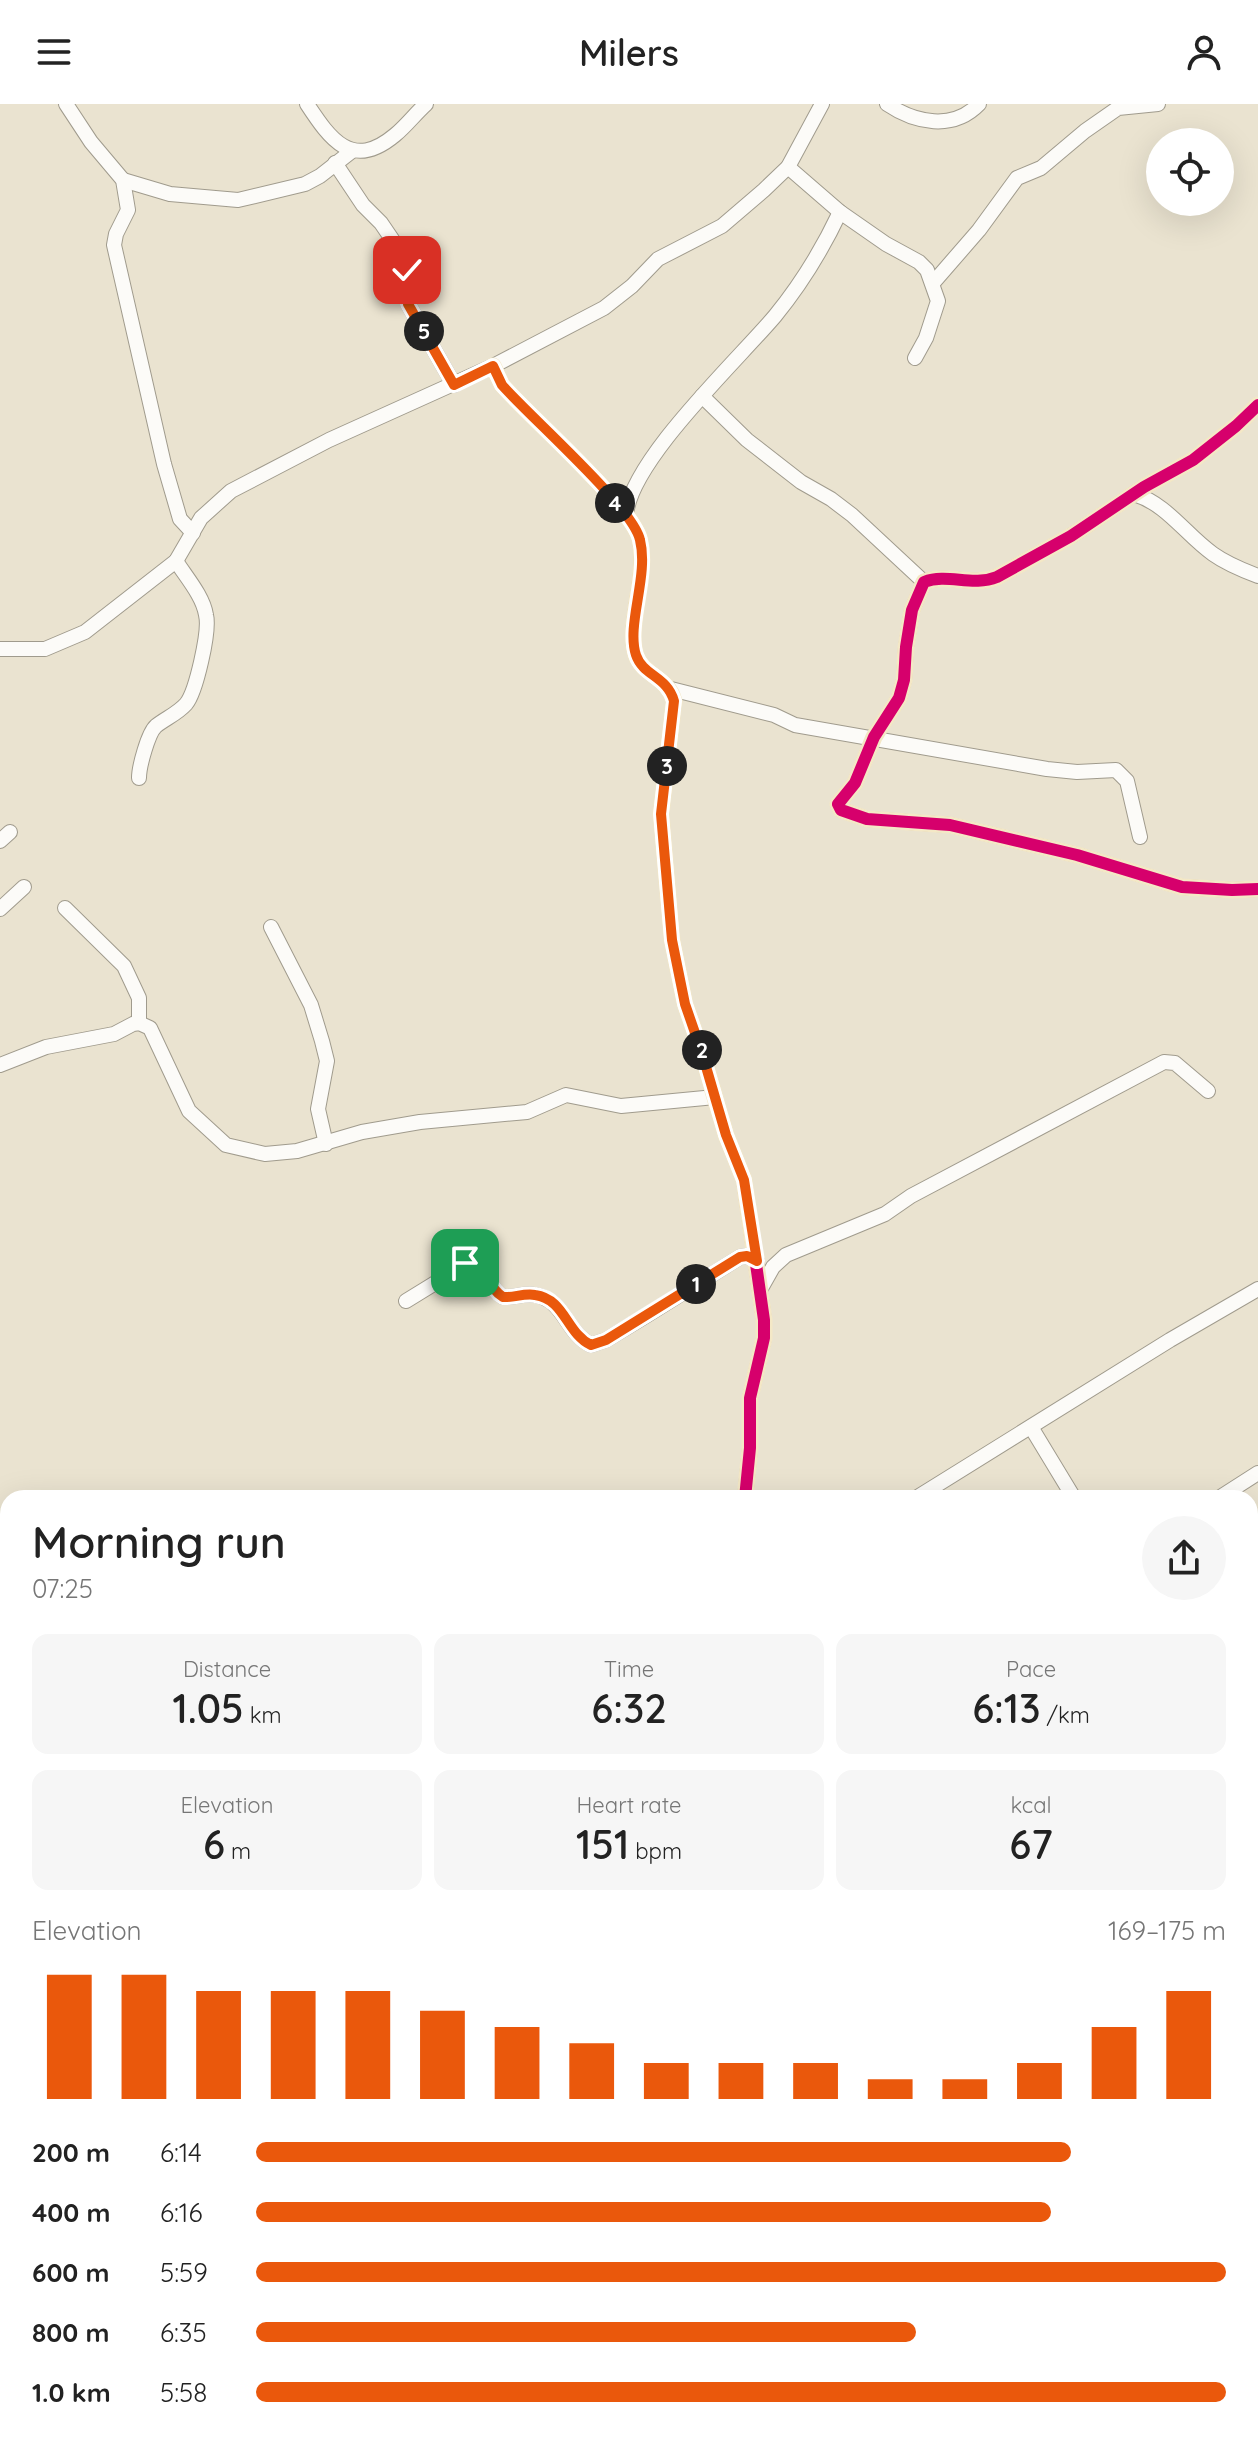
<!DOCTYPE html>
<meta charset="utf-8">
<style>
body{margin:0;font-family:Quicksand,sans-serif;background:#f6f6f6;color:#222;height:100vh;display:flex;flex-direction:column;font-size:30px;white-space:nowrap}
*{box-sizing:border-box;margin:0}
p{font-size:26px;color:#767676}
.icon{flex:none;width:44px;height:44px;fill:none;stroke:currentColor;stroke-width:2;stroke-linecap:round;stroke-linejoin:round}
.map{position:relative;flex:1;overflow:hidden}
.panel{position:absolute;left:0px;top:1386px;width:1258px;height:948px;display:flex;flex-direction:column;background:#fff;border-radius:24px 24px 0 0;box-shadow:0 8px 32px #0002}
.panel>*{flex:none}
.tools{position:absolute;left:1146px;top:24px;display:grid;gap:16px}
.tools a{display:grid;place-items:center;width:88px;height:88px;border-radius:50%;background:#fff;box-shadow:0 8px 32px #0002;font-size:40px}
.pin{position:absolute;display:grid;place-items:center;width:68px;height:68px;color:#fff;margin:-34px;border-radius:16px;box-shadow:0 4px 12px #0006}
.km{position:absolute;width:40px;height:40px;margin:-20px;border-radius:50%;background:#222;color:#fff;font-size:22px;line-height:40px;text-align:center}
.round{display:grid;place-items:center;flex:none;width:84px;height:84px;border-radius:42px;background:#f6f6f6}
.head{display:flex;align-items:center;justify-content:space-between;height:136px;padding:0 32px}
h1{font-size:44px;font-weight:600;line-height:60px}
.metrics{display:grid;grid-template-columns:repeat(3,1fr);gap:12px;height:136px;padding:8px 32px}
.metrics div{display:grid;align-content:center;border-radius:16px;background:#f6f6f6;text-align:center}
.metrics b{font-size:40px;font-weight:600}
.metrics small{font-size:22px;font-weight:400}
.metrics p{font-size:22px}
.chart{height:224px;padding:16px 32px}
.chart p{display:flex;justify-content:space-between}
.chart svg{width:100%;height:144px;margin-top:8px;stroke:#ea580c;stroke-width:6}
ul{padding:0 32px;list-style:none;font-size:26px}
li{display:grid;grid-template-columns:128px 96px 1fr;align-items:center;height:60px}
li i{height:20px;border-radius:10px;background:#ea580c}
header{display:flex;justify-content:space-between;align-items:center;height:104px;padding:0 32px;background:#fff;font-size:36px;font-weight:600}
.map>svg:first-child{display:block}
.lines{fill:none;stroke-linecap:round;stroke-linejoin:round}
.minor-casing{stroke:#a09b8d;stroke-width:16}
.minor{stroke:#fcfbf8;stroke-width:14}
.cycleway-casing{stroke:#f4e8c6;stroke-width:17}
.cycleway{stroke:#d6006c;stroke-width:12}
.route-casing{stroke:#fff;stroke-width:16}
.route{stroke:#ea580c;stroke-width:10}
</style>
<header><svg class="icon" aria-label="menu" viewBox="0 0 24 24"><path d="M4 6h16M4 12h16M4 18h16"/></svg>Milers<svg class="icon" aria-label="person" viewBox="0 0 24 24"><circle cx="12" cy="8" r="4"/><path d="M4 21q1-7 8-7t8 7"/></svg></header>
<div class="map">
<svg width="1258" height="2334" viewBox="0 0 1258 2334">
<rect width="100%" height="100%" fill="#eae3d0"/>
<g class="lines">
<!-- minor casing -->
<g class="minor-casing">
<g id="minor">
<polyline points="66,0 91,38 123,76 128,106 116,130 114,141 164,360 180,415 193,429"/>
<path d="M307,0C330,35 352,67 395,31C406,22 415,10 426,0"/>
<path d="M887,0C915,19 953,27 979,0"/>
<polyline points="335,59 363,101 381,119 398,144 407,166 408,200 454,281"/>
<polyline points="788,63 840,108 886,140 919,158 927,166 938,197 926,234 915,254"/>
<polyline points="123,76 170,90 238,96 305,80 320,72 352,47"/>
<polyline points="933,179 979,126 1017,74 1041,64 1085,27 1118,4 1158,0"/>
<path d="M493,262L502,281C530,313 633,403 640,436C648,472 626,522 636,551C643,572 667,572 674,597L661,710L672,836L685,900L702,949L726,1031L744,1076L764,1216V1234L750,1294V1344L745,1394"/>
<polyline points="702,292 747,336 801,378 831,395 852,411 924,478"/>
<path d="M1258,301L1236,322L1193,356L1144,383L1071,432L997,473C972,483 948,469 924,478L912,506L906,543L904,576L899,594L874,633L855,679L838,700L841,706L867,715L950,721L1077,751L1182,783L1232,786L1258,785"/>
<path d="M1134,390C1167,400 1186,431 1213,450C1227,460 1242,466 1258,472"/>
<path d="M626,411C631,356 737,257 775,212C802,179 822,146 840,108"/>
<polyline points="0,545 45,545 85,528 176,457 201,414 231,387 329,336 493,262 604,204 632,182 658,155 722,122 764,86 788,63 822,0"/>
<polyline points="671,585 774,611 795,621 1047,665 1077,668 1116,666 1127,677 1140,733"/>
<path d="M139,674C139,663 148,629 156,622C166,614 177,610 186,600C196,588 210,527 206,511C203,492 186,473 176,457"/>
<polyline points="0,737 10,728"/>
<polyline points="65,804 124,862 139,894 139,919"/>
<polyline points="0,805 24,783"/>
<polyline points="271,823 311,901 322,937 327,957 318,1005 326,1040"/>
<polyline points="0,961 46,943 114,930 133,920 139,919 150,924 189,1007 226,1041 265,1050 297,1047 362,1028 420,1018 527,1008 566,991 621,1002 715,993"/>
<polyline points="760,1186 773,1163 786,1151 885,1110 911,1092 1164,958 1175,959 1208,987"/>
<path d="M406,1197L471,1157C486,1164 488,1184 503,1193C513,1194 524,1189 535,1191C565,1196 566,1229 591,1241L606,1236L649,1210L740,1153L747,1152L757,1157"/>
<polyline points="1031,1323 1074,1394"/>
<polyline points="916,1394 1170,1236 1258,1185"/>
<polyline points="1219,1394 1258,1369"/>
<polyline points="1250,1636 1258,1637"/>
<polyline points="0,1841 8,1863"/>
<polyline points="1250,2122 1258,2116"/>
<polyline points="0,2313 8,2319"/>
<polyline points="16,2326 24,2334"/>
<polyline points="366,2326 372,2334"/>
<polyline points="480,2326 482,2334"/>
<polyline points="1149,2326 1151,2334"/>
<polyline points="88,2334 102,2326"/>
<polyline points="234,2334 242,2326"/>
<polyline points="393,2334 401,2326"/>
</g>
</g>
<!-- minor -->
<use href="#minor" class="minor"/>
<!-- cycleway casing -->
<g class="cycleway-casing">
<g id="cycleway">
<path d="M493,262L502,281C530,313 633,403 640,436C648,472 626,522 636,551C643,572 667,572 674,597L661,710L672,836L685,900L702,949L726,1031L744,1076L764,1216V1234L750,1294V1344L745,1394"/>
<path d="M1258,301L1236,322L1193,356L1144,383L1071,432L997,473C972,483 948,469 924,478L912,506L906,543L904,576L899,594L874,633L855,679L838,700L841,706L867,715L950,721L1077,751L1182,783L1232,786L1258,785"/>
</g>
</g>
<!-- cycleway -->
<use href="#cycleway" class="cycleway"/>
</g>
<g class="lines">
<!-- route casing -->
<g class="route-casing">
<path id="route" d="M407,166L408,200L454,281L493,262L502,281C530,313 633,403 640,436C649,472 626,521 636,551C643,572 667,572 674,597L661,710L672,836L685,900L702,949L726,1031L744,1076L757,1157L747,1152L740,1153L606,1236L591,1241C566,1229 565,1195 535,1191C524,1189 513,1194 503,1193C488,1184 486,1163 471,1157L465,1159"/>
</g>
<!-- route -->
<use href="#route" class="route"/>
</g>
</svg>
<div class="tools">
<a><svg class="icon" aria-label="locate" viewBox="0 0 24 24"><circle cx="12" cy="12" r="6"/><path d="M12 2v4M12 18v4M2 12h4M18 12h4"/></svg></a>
</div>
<div class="pin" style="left:465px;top:1159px;background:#1e9e55"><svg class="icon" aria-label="arrive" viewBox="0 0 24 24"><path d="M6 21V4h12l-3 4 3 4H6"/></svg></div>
<div class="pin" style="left:407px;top:166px;background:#d93025"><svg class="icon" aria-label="check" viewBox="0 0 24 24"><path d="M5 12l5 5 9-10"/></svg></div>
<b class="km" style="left:696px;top:1180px">1</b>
<b class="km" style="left:702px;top:946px">2</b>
<b class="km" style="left:667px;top:662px">3</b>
<b class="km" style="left:615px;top:399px">4</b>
<b class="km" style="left:424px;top:227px">5</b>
<section class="panel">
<div class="head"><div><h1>Morning run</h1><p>07:25</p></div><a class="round"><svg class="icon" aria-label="share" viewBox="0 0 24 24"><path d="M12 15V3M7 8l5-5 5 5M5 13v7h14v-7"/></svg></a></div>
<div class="metrics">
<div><p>Distance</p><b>1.05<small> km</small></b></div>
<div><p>Time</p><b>6:32</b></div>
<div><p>Pace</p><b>6:13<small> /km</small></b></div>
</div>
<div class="metrics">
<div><p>Elevation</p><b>6<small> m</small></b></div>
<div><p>Heart rate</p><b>151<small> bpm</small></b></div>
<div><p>kcal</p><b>67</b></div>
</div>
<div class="chart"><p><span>Elevation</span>169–175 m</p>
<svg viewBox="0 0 160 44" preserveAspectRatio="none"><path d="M5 44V6M15 44V6M25 44V11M35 44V11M45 44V11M55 44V17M65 44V22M75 44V27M85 44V33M95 44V33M105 44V33M115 44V38M125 44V38M135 44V33M145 44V22M155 44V11"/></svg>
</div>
<ul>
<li><b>200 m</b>6:14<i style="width:84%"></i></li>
<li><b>400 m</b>6:16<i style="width:82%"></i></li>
<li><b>600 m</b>5:59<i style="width:100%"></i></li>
<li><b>800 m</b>6:35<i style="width:68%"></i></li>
<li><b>1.0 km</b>5:58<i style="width:100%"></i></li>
</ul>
</section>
</div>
